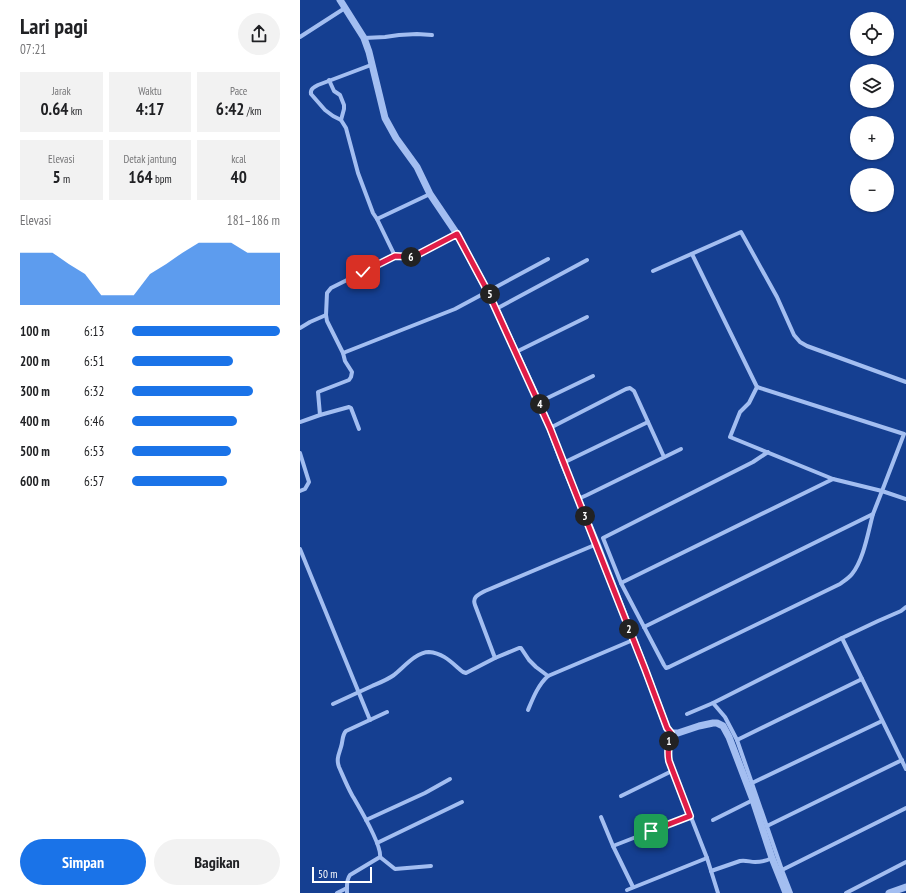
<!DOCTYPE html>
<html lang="id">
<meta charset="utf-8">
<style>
body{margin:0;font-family:"PT Sans Narrow",sans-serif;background:#f2f2f2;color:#202124;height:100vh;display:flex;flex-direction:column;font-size:15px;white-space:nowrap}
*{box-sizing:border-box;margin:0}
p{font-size:13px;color:#757577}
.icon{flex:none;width:22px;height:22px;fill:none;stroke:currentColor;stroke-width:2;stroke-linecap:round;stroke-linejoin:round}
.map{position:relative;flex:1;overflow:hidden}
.sheet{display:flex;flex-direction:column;background:#fff;width:300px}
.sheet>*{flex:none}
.buttons{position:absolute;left:550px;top:12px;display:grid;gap:8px}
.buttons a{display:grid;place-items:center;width:44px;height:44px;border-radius:50%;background:#fff;box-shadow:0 1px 3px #0004;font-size:20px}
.scale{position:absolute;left:12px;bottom:10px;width:60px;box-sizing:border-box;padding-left:4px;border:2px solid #fff;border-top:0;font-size:11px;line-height:14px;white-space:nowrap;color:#fff;-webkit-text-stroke:3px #153f91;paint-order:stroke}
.pin{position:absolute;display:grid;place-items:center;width:34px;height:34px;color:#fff;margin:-17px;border-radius:8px;box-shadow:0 2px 6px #0006}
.km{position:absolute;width:20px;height:20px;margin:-10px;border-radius:50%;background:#222;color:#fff;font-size:11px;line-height:20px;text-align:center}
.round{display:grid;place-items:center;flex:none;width:42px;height:42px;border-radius:21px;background:#f2f2f2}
.headline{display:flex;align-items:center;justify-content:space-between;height:68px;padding:0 20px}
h1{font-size:22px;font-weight:700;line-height:30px}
.metrics{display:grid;grid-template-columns:repeat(3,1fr);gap:6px;height:68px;padding:4px 20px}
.metrics div{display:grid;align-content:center;border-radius:0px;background:#f2f2f2;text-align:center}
.metrics b{font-size:17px;font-weight:700}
.metrics small{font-size:11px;font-weight:400}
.metrics p{font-size:11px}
.chart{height:112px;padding:8px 20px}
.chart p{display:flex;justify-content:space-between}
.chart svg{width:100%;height:72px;margin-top:4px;fill:#1a73e8;opacity:.7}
.cta{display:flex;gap:8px;margin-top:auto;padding:8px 20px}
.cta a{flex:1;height:46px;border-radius:24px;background:#1a73e8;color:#fff;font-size:16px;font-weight:700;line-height:46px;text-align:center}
.cta a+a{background:#f2f2f2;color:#202124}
ul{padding:0 20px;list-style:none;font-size:13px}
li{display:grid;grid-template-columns:64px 48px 1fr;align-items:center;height:30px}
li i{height:10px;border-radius:5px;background:#1a73e8}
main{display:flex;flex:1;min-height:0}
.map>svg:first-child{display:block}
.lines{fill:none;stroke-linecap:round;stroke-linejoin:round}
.minor{stroke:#a3bef1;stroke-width:4}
.tertiary{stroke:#a3bef1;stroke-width:7}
.route-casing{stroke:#fff;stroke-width:8}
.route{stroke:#e11d48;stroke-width:5}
</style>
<main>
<section class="sheet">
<div class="headline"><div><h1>Lari pagi</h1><p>07:21</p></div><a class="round"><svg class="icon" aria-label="share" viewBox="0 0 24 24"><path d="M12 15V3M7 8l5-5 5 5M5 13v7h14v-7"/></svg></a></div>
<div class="metrics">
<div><p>Jarak</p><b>0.64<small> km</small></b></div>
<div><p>Waktu</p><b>4:17</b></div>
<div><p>Pace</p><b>6:42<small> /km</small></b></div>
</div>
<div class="metrics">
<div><p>Elevasi</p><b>5<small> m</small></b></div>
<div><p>Detak jantung</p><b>164<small> bpm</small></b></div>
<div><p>kcal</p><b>40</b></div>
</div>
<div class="chart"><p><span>Elevasi</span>181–186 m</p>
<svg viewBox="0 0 160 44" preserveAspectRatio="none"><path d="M0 44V12L10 12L20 12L30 19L40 25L50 38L60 38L70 38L80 25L90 19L100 12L110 6L120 6L130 6L140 12L150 12L160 12V44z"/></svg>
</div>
<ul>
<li><b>100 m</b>6:13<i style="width:100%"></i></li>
<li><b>200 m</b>6:51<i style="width:68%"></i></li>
<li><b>300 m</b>6:32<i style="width:82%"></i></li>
<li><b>400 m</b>6:46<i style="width:71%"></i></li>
<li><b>500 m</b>6:53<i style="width:67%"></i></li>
<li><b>600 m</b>6:57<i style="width:64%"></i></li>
</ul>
<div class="cta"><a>Simpan</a><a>Bagikan</a></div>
</section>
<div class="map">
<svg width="606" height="893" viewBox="0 0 606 893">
<rect width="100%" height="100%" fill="#153f91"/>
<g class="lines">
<!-- minor -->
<g class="minor">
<polyline points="0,37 45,8"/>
<polyline points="64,38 85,37 99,35 117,34 132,35"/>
<path d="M71,65L18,85C14,87 10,89 11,94L25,110L33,116L41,120L46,128L58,173L73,213L77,219L130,194"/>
<polyline points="29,80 34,91 40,95 44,105 44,109 41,120"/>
<polyline points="77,219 95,256"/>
<polyline points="392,254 457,387"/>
<polyline points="353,271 441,232 477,297 494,335 500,342 507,346 606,382"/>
<polyline points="196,309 287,260"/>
<polyline points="0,328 10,322 26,315"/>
<polyline points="216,352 287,317"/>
<polyline points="43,353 155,309 248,259"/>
<polyline points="239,402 293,376"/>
<polyline points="20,415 49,407 51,408 59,429"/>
<polyline points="0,422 20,415 18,392 49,380 51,377 52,372 45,361 43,353 27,321 26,315 27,293 31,288 95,256 113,257 157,234"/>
<polyline points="250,428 326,389 330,388 334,391 364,457"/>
<path d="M468,452L453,462L303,538L321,583L364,665L366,668L369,667L540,584C544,581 549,578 552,574C564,559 568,532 573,514"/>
<polyline points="0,453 9,482 5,489 0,491"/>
<polyline points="263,463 348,422"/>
<polyline points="278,499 287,495 381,449"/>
<polyline points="0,549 70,720"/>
<polyline points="321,583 533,479"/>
<polyline points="606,607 601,611 578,621 542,638 606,769"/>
<polyline points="344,627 573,514 582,491 533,479 430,437 440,412 449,403 457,387 604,434 582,491 606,499"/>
<path d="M195,658L175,605C172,597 178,595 185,591L297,544"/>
<polyline points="413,703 425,717 437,740 482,870 491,893"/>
<path d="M33,704C46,698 59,692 72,686C79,683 87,680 94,675C103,668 116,652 129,652C144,653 153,664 163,672L166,673L195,658L219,648H221L229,660L236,667L248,676"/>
<path d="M228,710C233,698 238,685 248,676L333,640"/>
<polyline points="387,714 413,703 542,638"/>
<path d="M371,733C369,743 367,751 369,761L407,858L418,893"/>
<polyline points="437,740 562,679"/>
<polyline points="452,783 582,721"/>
<polyline points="321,796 372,771"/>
<polyline points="301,817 313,846"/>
<polyline points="66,820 125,793 150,779"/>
<polyline points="413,820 453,800"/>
<polyline points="467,826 602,760"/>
<polyline points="77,843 162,802"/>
<polyline points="80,857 95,869 131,866"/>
<polyline points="482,870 606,808"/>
<path d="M411,871L440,861C446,860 450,862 455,862C461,862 466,861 472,858"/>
<polyline points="333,887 313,846 390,816"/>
<polyline points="327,890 407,858"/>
<polyline points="37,893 47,888"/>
<path d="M47,893C47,887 46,880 50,875L80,857C82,845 59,807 52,795C47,786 43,776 39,767C36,759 39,754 41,747C43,741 42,735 46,731L87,712"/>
<polyline points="546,893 606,862"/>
</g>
<!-- tertiary -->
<g class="tertiary">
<polyline points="40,0 64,38 69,52 85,118 96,138 117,167 130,194 157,234 188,292 239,402 250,428 263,463 297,544 345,669 367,728 371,733 378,733 399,726 413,723 417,723 423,726 429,737 453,800 472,858 486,893"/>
<polyline points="589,893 606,887"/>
</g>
</g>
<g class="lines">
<!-- route casing -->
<g class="route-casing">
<path id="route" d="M63,272L95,256L113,257L157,234L188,292L250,428L345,669L367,728L371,733C369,743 367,751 369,761L390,816L351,831"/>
</g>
<!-- route -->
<use href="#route" class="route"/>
</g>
</svg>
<div class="buttons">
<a><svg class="icon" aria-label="locate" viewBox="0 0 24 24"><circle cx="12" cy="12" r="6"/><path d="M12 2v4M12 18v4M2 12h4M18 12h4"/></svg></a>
<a><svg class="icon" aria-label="layers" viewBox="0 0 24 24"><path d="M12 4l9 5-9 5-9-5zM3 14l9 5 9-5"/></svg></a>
<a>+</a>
<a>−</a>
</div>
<div class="scale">50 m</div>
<div class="pin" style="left:351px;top:831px;background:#1e9e55"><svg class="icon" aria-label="arrive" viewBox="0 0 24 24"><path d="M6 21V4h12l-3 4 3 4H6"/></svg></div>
<div class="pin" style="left:63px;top:272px;background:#d93025"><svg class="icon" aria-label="check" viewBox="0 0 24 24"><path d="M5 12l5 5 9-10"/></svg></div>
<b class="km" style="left:369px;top:741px">1</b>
<b class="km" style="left:329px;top:629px">2</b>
<b class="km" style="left:285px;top:516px">3</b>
<b class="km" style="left:240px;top:404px">4</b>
<b class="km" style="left:190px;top:294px">5</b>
<b class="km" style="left:111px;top:257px">6</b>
</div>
</main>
